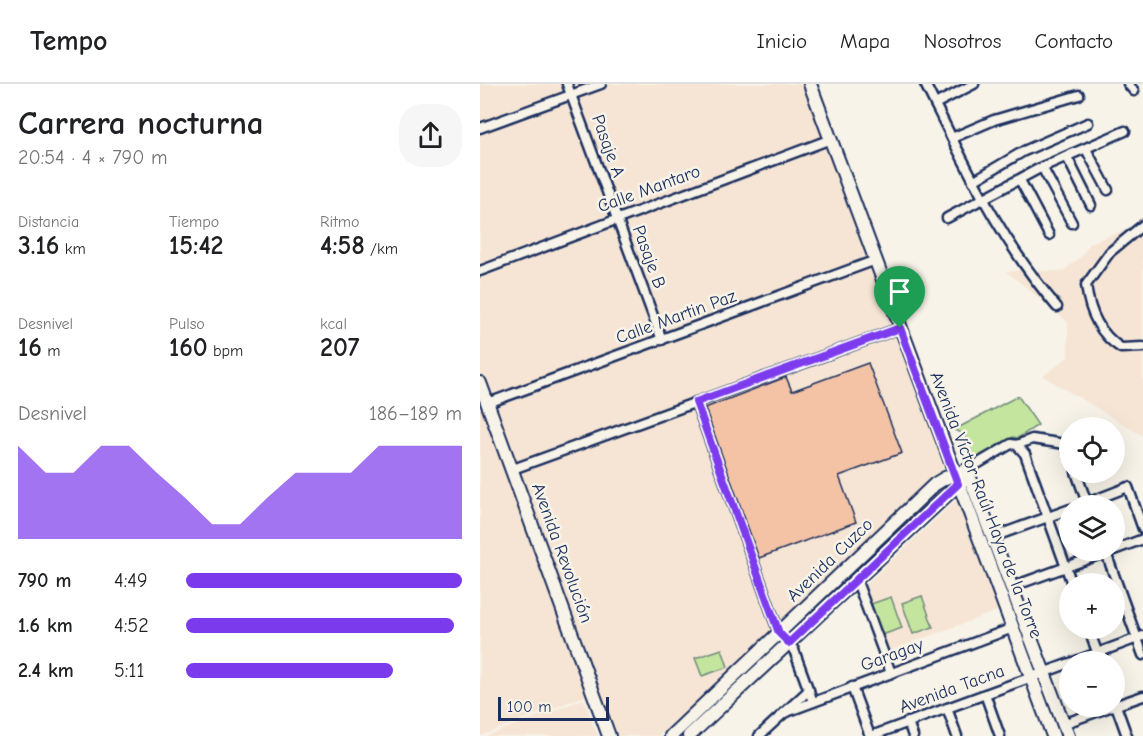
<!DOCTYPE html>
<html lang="es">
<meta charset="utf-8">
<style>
body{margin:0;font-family:"Comic Neue",sans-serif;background:#f6f6f6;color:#202124;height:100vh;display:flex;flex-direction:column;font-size:22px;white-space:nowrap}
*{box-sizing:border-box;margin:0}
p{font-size:20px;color:#757577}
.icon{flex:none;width:33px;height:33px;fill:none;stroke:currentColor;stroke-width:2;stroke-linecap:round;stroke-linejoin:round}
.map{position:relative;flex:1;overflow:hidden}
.side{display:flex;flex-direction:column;background:#fff;width:480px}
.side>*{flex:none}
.tools{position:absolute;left:579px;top:333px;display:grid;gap:12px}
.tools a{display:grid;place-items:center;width:66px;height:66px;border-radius:50%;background:#fff;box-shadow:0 6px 24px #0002;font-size:30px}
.scale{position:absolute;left:18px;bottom:15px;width:111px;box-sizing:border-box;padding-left:6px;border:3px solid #1b2f5e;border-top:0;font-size:16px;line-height:21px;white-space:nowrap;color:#1b2f5e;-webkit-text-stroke:4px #f7f3e8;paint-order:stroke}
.pin{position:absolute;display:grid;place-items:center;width:51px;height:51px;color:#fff;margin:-62px -26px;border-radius:50% 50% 50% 0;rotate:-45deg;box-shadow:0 0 6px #0007}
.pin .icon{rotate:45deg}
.round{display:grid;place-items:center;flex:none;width:63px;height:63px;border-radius:24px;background:#f6f6f6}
.summary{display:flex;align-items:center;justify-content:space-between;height:102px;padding:0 18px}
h1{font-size:33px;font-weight:700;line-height:45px}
.figures{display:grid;grid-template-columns:repeat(3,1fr);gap:9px;height:102px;padding:6px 18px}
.figures div{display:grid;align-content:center}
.figures b{font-size:26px;font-weight:700}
.figures small{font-size:16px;font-weight:400}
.figures p{font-size:16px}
.chart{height:168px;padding:12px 18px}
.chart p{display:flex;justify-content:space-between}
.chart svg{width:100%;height:108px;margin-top:6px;fill:#7c3aed;opacity:.7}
ul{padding:0 18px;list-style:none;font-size:20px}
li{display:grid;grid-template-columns:96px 72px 1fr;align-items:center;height:45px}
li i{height:15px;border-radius:8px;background:#7c3aed}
header{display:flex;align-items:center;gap:36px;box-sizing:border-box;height:84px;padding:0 30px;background:#fff;border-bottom:2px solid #e0e0e0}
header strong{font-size:28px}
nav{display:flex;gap:33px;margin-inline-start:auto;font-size:21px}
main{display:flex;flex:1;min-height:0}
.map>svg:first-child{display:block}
.built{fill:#f6e5d4}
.green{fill:#c4e59d;stroke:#708a7e;stroke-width:1.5}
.building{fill:#f4c3a5;stroke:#1b2f5e;stroke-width:1.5}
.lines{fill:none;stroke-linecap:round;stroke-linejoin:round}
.street-casing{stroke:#1b2f5e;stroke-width:13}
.secondary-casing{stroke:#1b2f5e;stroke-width:16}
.street{stroke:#f7f3e8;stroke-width:8}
.secondary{stroke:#f7f3e8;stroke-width:12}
.route-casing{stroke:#fff;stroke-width:12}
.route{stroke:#7c3aed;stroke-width:8}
.labels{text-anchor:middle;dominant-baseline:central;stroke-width:5;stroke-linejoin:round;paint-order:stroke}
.street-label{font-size:18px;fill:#1b2f5e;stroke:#f7f3e8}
</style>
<header>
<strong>Tempo</strong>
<nav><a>Inicio</a><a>Mapa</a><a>Nosotros</a><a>Contacto</a></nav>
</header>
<main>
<section class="side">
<div class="summary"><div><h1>Carrera nocturna</h1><p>20:54 · 4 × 790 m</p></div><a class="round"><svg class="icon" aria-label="share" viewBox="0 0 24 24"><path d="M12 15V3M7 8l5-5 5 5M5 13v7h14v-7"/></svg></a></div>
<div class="figures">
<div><p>Distancia</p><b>3.16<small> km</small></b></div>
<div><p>Tiempo</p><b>15:42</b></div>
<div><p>Ritmo</p><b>4:58<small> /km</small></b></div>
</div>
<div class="figures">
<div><p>Desnivel</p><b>16<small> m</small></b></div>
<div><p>Pulso</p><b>160<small> bpm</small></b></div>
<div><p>kcal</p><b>207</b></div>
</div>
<div class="chart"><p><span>Desnivel</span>186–189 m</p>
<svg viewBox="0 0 160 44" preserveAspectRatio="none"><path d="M0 44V6L10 17L20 17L30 6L40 6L50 17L60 27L70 38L80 38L90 27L100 17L110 17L120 17L130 6L140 6L150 6L160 6V44z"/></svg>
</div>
<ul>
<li><b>790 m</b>4:49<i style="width:100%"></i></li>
<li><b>1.6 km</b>4:52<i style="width:97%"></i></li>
<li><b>2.4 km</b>5:11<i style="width:75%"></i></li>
</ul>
</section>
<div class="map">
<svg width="663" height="652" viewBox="0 0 663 652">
<rect width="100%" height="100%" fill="#f7f3e8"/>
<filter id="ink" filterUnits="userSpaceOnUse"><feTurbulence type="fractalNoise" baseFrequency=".0167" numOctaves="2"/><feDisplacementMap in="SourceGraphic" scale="12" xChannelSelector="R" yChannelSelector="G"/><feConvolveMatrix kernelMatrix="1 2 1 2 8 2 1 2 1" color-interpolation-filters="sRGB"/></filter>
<g filter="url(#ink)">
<!-- built -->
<g class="built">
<polygon points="0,0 338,0 478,371 179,652 138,652 121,606 0,652"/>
<polygon points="663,132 663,352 563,292 588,273 588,238 526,187 583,187 601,173 610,159 651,144"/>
<polygon points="476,416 479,419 519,526 407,568 383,503"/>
<polygon points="104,615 118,652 6,652"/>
</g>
<!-- green -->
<g class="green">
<polygon points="538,312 558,341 538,354 533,353 492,376 482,359 487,351 474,346"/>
<polygon points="442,512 453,543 433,550 422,519"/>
<polygon points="411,513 422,544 402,551 391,520"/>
<polygon points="242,565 248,583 222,592 215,574"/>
</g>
<!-- building -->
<polygon class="building" points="388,279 422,369 359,392 376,438 279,474 225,324 306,293 312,307"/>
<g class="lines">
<!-- street casing -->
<g class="street-casing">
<g id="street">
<polyline points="87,0 182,256"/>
<path d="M445,0C486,82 517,152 577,223"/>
<polyline points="648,0 654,7"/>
<polyline points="455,20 494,0"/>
<polyline points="0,44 121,0"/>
<polyline points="472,54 514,36 599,11"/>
<polyline points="606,65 628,106"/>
<polyline points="587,73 611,121"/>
<polyline points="562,83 592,139"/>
<polyline points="540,96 569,151"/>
<polyline points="493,97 544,67 608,39"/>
<polyline points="467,134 562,83 645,47"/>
<path d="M663,141L630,168L606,201C609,226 619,250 641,264L663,263"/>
<polyline points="0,187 351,55"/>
<polyline points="216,318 299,549 314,566 333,618"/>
<polyline points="8,319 396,176"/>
<polyline points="537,361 545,370 592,500"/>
<polyline points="33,385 420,244"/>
<polyline points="487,386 531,360 537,361 552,355 585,360 590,372"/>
<polyline points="596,388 608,422"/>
<polyline points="599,422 648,403 663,445"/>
<polyline points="513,453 590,425"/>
<polyline points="625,466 663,571"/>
<polyline points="634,466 663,455"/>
<polyline points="376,495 411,589"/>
<polyline points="531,503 633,466"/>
<polyline points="608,544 621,578"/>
<polyline points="593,578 663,552"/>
<polyline points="372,603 390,652"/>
<polyline points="505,610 520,652"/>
<polyline points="634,616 647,652"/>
<polyline points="634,622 663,612"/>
<polyline points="467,624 477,652"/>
<polyline points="304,629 533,544"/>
<polyline points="428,638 433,652"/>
<polyline points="583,640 633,622"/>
<polyline points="279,652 329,606"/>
<polyline points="391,652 590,579"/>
</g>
</g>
<!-- secondary casing -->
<g class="secondary-casing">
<g id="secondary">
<polyline points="330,0 573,652"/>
<polyline points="0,299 129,652"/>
<polyline points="191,652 455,400 465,394 487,386 588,652"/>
<polyline points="209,652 484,395"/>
</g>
</g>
<!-- street -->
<use href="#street" class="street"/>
<!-- secondary -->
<use href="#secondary" class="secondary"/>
</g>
</g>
<g class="lines" filter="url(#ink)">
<!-- route casing -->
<g class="route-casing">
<polygon id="route" points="420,244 478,400 309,559 299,549 216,318"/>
</g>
<!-- route -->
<use href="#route" class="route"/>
</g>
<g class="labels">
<!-- street labels -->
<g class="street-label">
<text transform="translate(128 62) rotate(70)">Pasaje A</text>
<text transform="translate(169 105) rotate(-20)">Calle Mantaro</text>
<text transform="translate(169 173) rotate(70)">Pasaje B</text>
<text transform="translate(196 233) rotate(-20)">Calle Martin Paz</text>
<text transform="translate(506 421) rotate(69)">Avenida Víctor Raúl Haya de la Torre</text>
<text transform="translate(82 469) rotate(70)">Avenida Revolución</text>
<text transform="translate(350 476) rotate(-44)">Avenida Cuzco</text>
<text transform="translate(412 571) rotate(-20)">Garagay</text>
<text transform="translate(472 605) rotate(-20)">Avenida Tacna</text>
</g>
</g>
</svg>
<div class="tools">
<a><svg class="icon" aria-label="locate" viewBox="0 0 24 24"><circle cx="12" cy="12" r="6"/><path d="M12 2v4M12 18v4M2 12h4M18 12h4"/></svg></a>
<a><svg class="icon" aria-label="layers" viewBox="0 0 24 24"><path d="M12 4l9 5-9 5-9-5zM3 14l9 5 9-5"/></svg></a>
<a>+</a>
<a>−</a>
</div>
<div class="scale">100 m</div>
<div class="pin" style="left:420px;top:244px;background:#1e9e55"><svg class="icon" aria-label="arrive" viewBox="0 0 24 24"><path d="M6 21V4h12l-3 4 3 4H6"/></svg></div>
</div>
</main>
